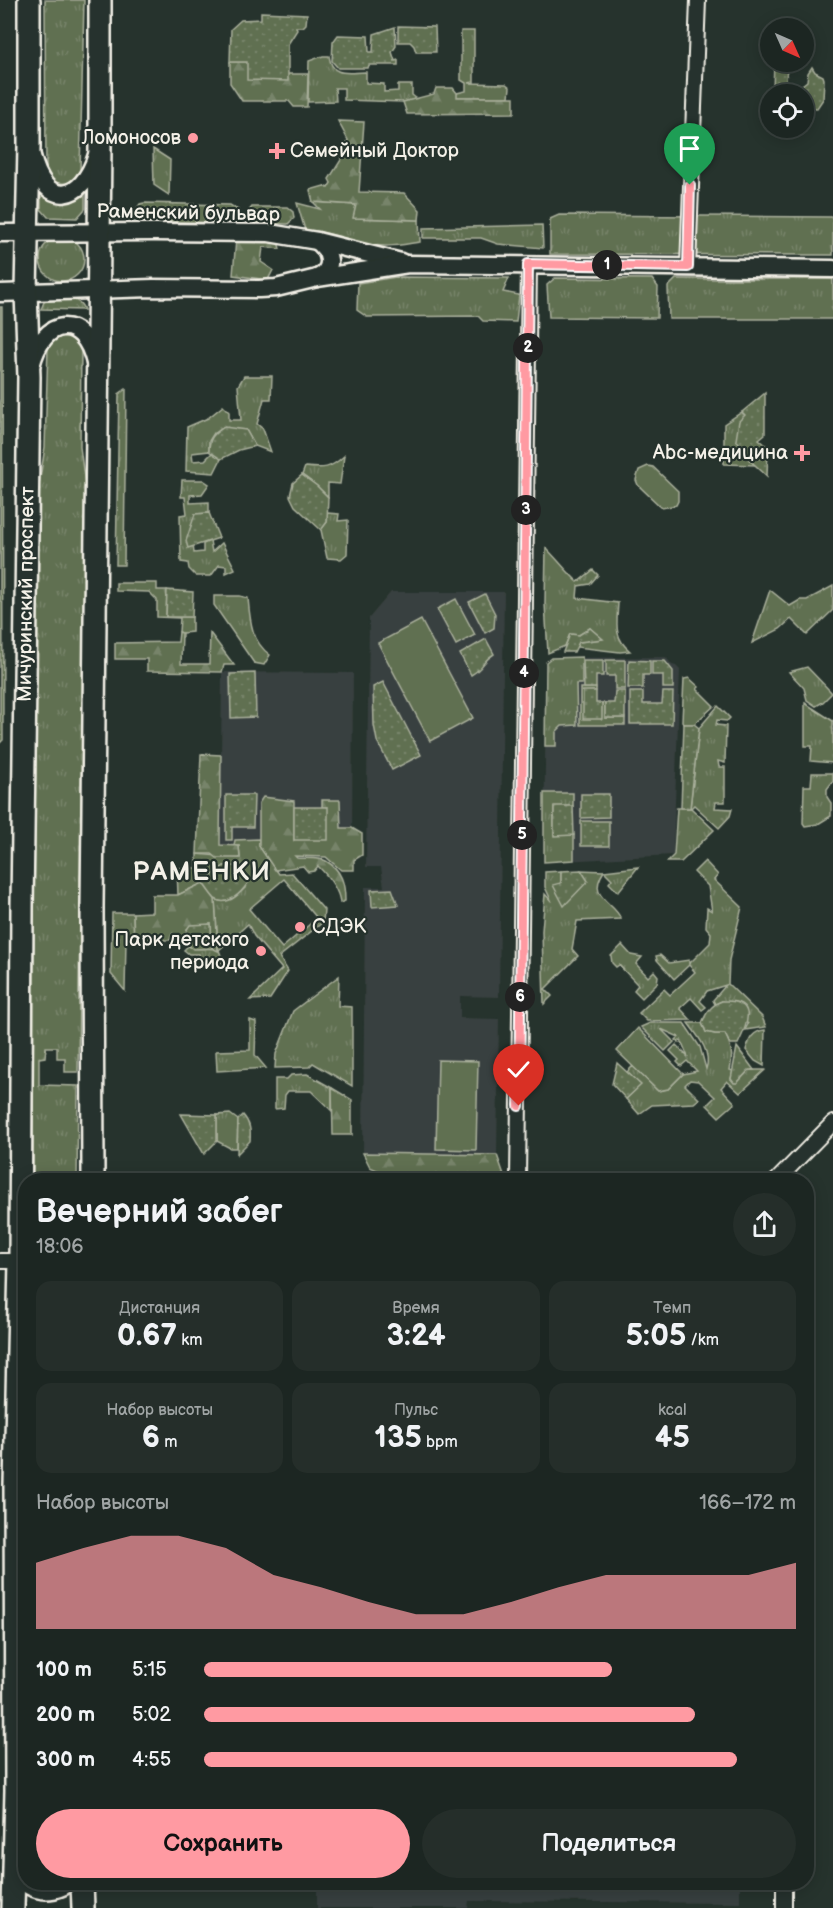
<!DOCTYPE html>
<html lang="ru">
<meta charset="utf-8">
<style>
body{margin:0;font-family:"Balsamiq Sans",sans-serif;background:#252e2a;color:#f1f3f6;height:100vh;display:flex;flex-direction:column;font-size:22px;white-space:nowrap}
*{box-sizing:border-box;margin:0}
p{font-size:20px;color:#a0a5a5}
.icon{flex:none;width:33px;height:33px;fill:none;stroke:currentColor;stroke-width:2;stroke-linecap:round;stroke-linejoin:round}
.map{position:relative;flex:1;overflow:hidden}
.side{position:absolute;left:18px;top:1173px;width:796px;height:717px;display:flex;flex-direction:column;background:#1c2622;border-radius:24px;box-shadow:0 3px 15px #0003,0 0 0 2px #3a4340}
.side>*{flex:none}
.needle{width:39px;rotate:135deg}
.buttons{position:absolute;left:760px;top:18px;display:grid;gap:12px}
.buttons a{display:grid;place-items:center;width:54px;height:54px;border-radius:50%;background:#1c2622;box-shadow:0 3px 15px #0003,0 0 0 2px #3a4340;font-size:30px}
.pin{position:absolute;display:grid;place-items:center;width:51px;height:51px;color:#fff;margin:-62px -26px;border-radius:50% 50% 50% 0;rotate:-45deg;box-shadow:0 0 6px #0007}
.pin .icon{rotate:45deg}
.km{position:absolute;width:30px;height:30px;margin:-15px;border-radius:50%;background:#222;color:#fff;font-size:16px;line-height:30px;text-align:center}
.round{display:grid;place-items:center;flex:none;width:63px;height:63px;border-radius:32px;background:#252e2a}
.overview{display:flex;align-items:center;justify-content:space-between;height:102px;padding:0 18px}
h1{font-size:33px;font-weight:800;line-height:45px}
.figures{display:grid;grid-template-columns:repeat(3,1fr);gap:9px;height:102px;padding:6px 18px}
.figures div{display:grid;align-content:center;border-radius:15px;background:#252e2a;text-align:center}
.figures b{font-size:30px;font-weight:800}
.figures small{font-size:16px;font-weight:400}
.figures p{font-size:16px}
.chart{height:168px;padding:12px 18px}
.chart p{display:flex;justify-content:space-between}
.chart svg{width:100%;height:108px;margin-top:6px;fill:#ff9aa2;opacity:.7}
.action{display:flex;gap:12px;margin-top:auto;padding:12px 18px}
.action a{flex:1;height:69px;border-radius:36px;background:#ff9aa2;color:#111;font-size:24px;font-weight:800;line-height:69px;text-align:center}
.action a+a{background:#252e2a;color:#f1f3f6}
ul{padding:0 18px;list-style:none;font-size:20px}
li{display:grid;grid-template-columns:96px 72px 1fr;align-items:center;height:45px}
li i{height:15px;border-radius:8px;background:#ff9aa2}
.map>svg:first-child{display:block}
.built{fill:#38403f}
.grass{fill:url(#grass-tufts);stroke:#aab09c;stroke-width:1.5;fill-rule:evenodd}
.forest{fill:url(#forest-firs);stroke:#aab09c;stroke-width:1.5}
.park{fill:url(#park-dots);stroke:#aab09c;stroke-width:1.5}
.pitch{fill:#606f51;stroke:#aab09c;stroke-width:1.5}
.lines{fill:none;stroke-linecap:round;stroke-linejoin:round}
.minor-casing{stroke:#f4f1e8;stroke-width:18}
.tertiary-casing{stroke:#f4f1e8;stroke-width:21}
.primary-casing{stroke:#f4f1e8;stroke-width:26}
.minor{stroke:#26332d;stroke-width:14}
.tertiary{stroke:#26332d;stroke-width:16}
.primary{stroke:#26332d;stroke-width:21}
.route-casing{stroke:#fff;stroke-width:12}
.route{stroke:#ff9aa2;stroke-width:8}
.poi-dot{fill:#ff9aa2;stroke:#26332d;stroke-width:2}
.labels{text-anchor:middle;dominant-baseline:central;stroke-width:4.5;stroke-linejoin:round;paint-order:stroke}
.poi-label{font-size:20px;fill:#f4f1e8;stroke:#26332d;text-anchor:end}
.street-label{font-size:20px;fill:#f4f1e8;stroke:#26332d}
.district-label{font-size:26px;font-weight:bold;letter-spacing:1.5px;fill:#f4f1e8;stroke:#26332d}
</style>
<div class="map">
<svg width="833" height="1908" viewBox="0 0 833 1908">
<defs>
<pattern id="grass-tufts" width="24" height="20" patternUnits="userSpaceOnUse" patternTransform="scale(1.5)"><rect width="24" height="20" fill="#606f51"/><path d="M3 7l-1-3M5 7V3M7 7l1-3M15 17l-1-3M17 17v-4M19 17l1-3" fill="none" stroke="#77846a"/></pattern>
<pattern id="forest-firs" width="22" height="20" patternUnits="userSpaceOnUse" patternTransform="scale(1.5)"><rect width="22" height="20" fill="#606f51"/><path d="M5 1l3.5 6h-7zM16 11l3.5 6h-7z" fill="#77846a"/></pattern>
<pattern id="park-dots" width="8" height="8" patternUnits="userSpaceOnUse" patternTransform="scale(1.5)"><rect width="8" height="8" fill="#606f51"/><path d="M2 2h.1M6 6h.1" fill="none" stroke="#77846a" stroke-width="1.8" stroke-linecap="round"/></pattern>
</defs>
<rect width="100%" height="100%" fill="#26332d"/>
<filter id="ink" filterUnits="userSpaceOnUse"><feTurbulence type="fractalNoise" baseFrequency=".0167" numOctaves="2"/><feDisplacementMap in="SourceGraphic" scale="12" xChannelSelector="R" yChannelSelector="G"/><feConvolveMatrix kernelMatrix="1 2 1 2 8 2 1 2 1" color-interpolation-filters="sRGB"/></filter>
<g filter="url(#ink)">
<!-- built -->
<g class="built">
<polygon points="391,592 504,592 499,997 460,996 460,1018 499,1019 497,1155 363,1153 365,887 384,887 381,867 366,867 369,618"/>
<polygon points="666,657 672,665 676,666 680,670 673,855 544,862 546,662 551,658"/>
<polygon points="222,672 353,673 352,846 220,845"/>
<polygon points="740,1882 740,1903 469,1901 468,1908 317,1908 317,1883"/>
</g>
<!-- grass -->
<g class="grass">
<path d="M45,0H84L80,171C74,183 64,186 53,181L47,173L46,167Z"/>
<polygon points="461,31 474,31 474,82 468,83 506,84 510,87 509,97 456,97 457,93 466,91 466,83 461,80"/>
<path d="M323,56H329C332,78 348,72 366,72V83L384,84V92L398,91V85H412V95L417,99L403,102L344,100V88H335L336,101L308,102L309,61Z"/>
<polygon points="153,149 170,160 169,195 154,185"/>
<path d="M85,193V209L77,218L48,217L41,209V194C56,203 70,202 85,193Z"/>
<path d="M313,202L356,205L354,218L419,220L420,242C402,245 384,248 365,244C345,239 326,231 305,230L297,203L320,209Z"/>
<polygon points="144,203 230,205 238,210 238,217 231,223 144,221 136,215 136,210 140,204"/>
<polygon points="252,207 287,207 293,212 294,218 288,224 253,223 247,218 247,213"/>
<polygon points="559,215 833,217 833,255 550,254 550,219"/>
<polygon points="542,225 543,248 498,244 481,238 423,238 423,228"/>
<circle cx="62" cy="259" r="22"/>
<polygon points="396,277 509,278 503,292 519,295 516,322 483,321 478,316 367,317 357,310 358,283"/>
<polygon points="555,278 652,279 658,287 657,318 549,317 547,285"/>
<polygon points="676,279 833,279 833,319 669,319 668,287"/>
<path d="M50,299C63,299 79,295 84,310L41,309L44,302Z"/>
<polygon points="0,307 2,307 3,740 0,743"/>
<polygon points="65,333 78,341 81,349 80,447 85,485 78,1072 65,1072 65,1058 57,1058 57,1047 46,1047 45,1057 39,1058 39,1085 78,1086 77,1180 33,1180 34,907 39,485 45,447 48,347 51,338"/>
<polygon points="244,376 272,376 271,399 264,399 257,424 263,429 271,452 255,446 246,430 214,433 209,441 209,451 192,453 193,461 205,460 212,453 221,459 214,473 186,471 187,427 208,418 223,406 229,412 229,420 241,420 238,386"/>
<polygon points="126,389 124,565 116,565 119,394"/>
<polygon points="742,412 745,415 746,449 742,453 755,465 724,464 724,424"/>
<path d="M344,456L340,484L328,483V497L317,486L302,475L305,467C324,469 330,469 344,456Z"/>
<polygon points="182,480 203,480 209,484 202,494 190,495 190,503 209,502 209,513 195,514 189,547 193,545 194,553 203,552 203,544 210,541 212,552 222,543 235,569 226,573 226,566 219,565 211,576 196,576 189,569 188,563 181,562 180,515 187,514 185,497 181,497"/>
<polygon points="327,513 339,514 338,521 348,520 347,554 341,559 327,558 321,530 327,522"/>
<path d="M546,548C558,560 566,571 578,582L593,570L598,575L590,584L578,586L577,598L618,603C617,623 613,637 630,651L620,652L576,647L579,642L602,639L590,628L579,635L570,634L565,646L548,653L545,604Z"/>
<polygon points="116,583 157,583 157,590 167,590 166,617 192,617 192,632 182,633 179,632 180,618 157,617 157,600 149,592 116,591"/>
<polygon points="833,586 833,610 807,635 791,619 780,629 752,643 770,590 790,606 800,600 807,600"/>
<path d="M214,596H240L248,598C250,620 251,641 270,655L264,665L254,663L214,605Z"/>
<polygon points="582,657 582,684 576,684 577,725 562,726 556,732 556,746 545,746 546,662 551,658"/>
<polygon points="807,667 832,693 823,702 816,706 807,700 804,688 789,672"/>
<polygon points="689,678 699,687 697,689 714,706 694,724 684,724 682,721 684,679"/>
<polygon points="580,688 596,688 596,691 583,692 601,719 602,703 605,703 605,718 625,718 625,725 580,725"/>
<polygon points="805,703 833,721 833,763 811,761 812,746 805,746"/>
<polygon points="718,706 730,718 727,721 717,720 716,725 726,726 725,763 718,761 719,767 725,767 725,802 716,802 715,808 732,809 730,816 719,828 694,805 691,808 714,830 681,862 667,862 674,855 677,808 690,808 699,728"/>
<polygon points="812,773 833,773 833,781 827,789 827,797 831,803 831,816 818,824 805,826 803,823 804,786 811,786"/>
<polygon points="544,793 573,793 573,806 554,807 554,835 574,835 574,860 544,862"/>
<path d="M259,839V846L279,874L292,873L324,910L323,922L279,957L288,971L270,999L250,1000L282,969L254,936L248,924L219,950L223,961L220,964L199,959V954H189L184,950L188,946C197,952 208,946 218,950L215,899C229,903 235,898 245,888L224,866L203,883L178,895L177,868H197V854L240,858L239,846H234L235,840ZM284,879L317,918L282,948L249,909Z"/>
<polygon points="705,861 718,875 714,880 742,907 729,960 728,984 762,1017 766,1027 745,1030 748,1024 722,1001 715,1004 713,1000 726,985 707,991 700,1001 706,1007 702,1010 691,998 680,1008 691,1020 647,1021 639,1013 664,989 670,995 695,972 689,965 674,979 657,960 656,956 660,955 669,963 689,960 689,964 710,943 711,933 706,927 707,908 712,911 708,886 694,872"/>
<path d="M638,867L618,892L609,883L612,879L604,871C586,898 614,901 621,919L577,921L572,949L578,956L545,989L552,996L544,1004L542,931L545,894L552,902L545,887V872L561,871V883L553,886L587,881L581,870L604,871Z"/>
<polygon points="112,913 133,913 134,940 126,940 125,991 111,974"/>
<polygon points="622,945 631,955 642,957 636,964 648,977 654,971 658,976 657,983 642,998 634,990 638,985 619,965 616,967 612,963 611,956"/>
<polygon points="339,976 338,1006 352,1007 352,1086 313,1063 309,1067 275,1068 276,1054 293,1011"/>
<polygon points="250,1020 256,1022 255,1055 266,1068 217,1071 216,1051 250,1050"/>
<path d="M650,1023H684L700,1047L706,1069C712,1052 698,1036 688,1023H702L706,1032L715,1034H725C732,1047 733,1056 730,1070L733,1071L731,1079L737,1083L749,1070H765L740,1093L727,1081L721,1088L735,1103L719,1117L707,1105L715,1097L698,1081L690,1080L685,1085L699,1099L694,1103L652,1105L639,1114L626,1099L640,1085L627,1072L633,1066L658,1091L668,1089L683,1074L697,1071L687,1061L681,1066L677,1062L679,1060L670,1051L676,1045L688,1057L681,1040L679,1042L676,1040L679,1037L661,1029L674,1042L665,1051L641,1027Z"/>
<path d="M765,1030L764,1066L755,1061L746,1050C749,1039 753,1031 765,1030Z"/>
<polygon points="307,1074 332,1088 332,1111 311,1091 288,1091 285,1095 284,1108 275,1109 275,1079 287,1079 291,1075"/>
<polygon points="230,1114 238,1120 237,1148 230,1148 217,1141 217,1115"/>
</g>
<!-- forest -->
<g class="forest">
<polygon points="230,62 247,62 288,74 308,74 307,107 294,107 289,101 242,101 230,83"/>
<polygon points="436,88 453,88 457,93 457,97 514,97 514,113 407,114 403,102 434,94"/>
<polygon points="338,121 364,122 359,192 404,193 420,210 419,220 353,218 356,205 313,202 310,190 324,186 328,188 331,183 329,179 341,160 348,140"/>
<polygon points="236,239 278,241 280,249 263,247 261,262 273,270 268,280 233,275"/>
<polygon points="179,632 182,633 181,664 209,664 210,633 234,665 224,665 222,672 147,671 147,659 115,659 115,643 178,642"/>
<polygon points="201,754 221,755 220,845 239,846 240,858 217,858 212,854 197,854"/>
<path d="M263,797L294,801V840L327,807H322V800H340L341,828H352L362,834V855L354,860V870H341L326,857L295,856L297,858C305,859 319,857 326,861C342,870 345,884 345,901L340,903C339,889 327,875 318,866L314,871L308,872L303,866L275,870L259,846V803Z"/>
<polygon points="203,883 215,899 218,951 212,948 211,924 187,929 186,940 134,940 133,913 152,912 152,895 178,895"/>
<polygon points="332,1088 352,1100 352,1135 333,1135"/>
<polygon points="363,1153 497,1155 504,1175 504,1180 400,1180 370,1167"/>
</g>
<!-- park -->
<g class="park">
<polygon points="261,12 307,14 306,24 303,27 296,27 297,30 288,44 288,81 247,80 247,62 230,62 231,29 241,20 261,19"/>
<polygon points="398,26 435,27 436,52 416,52 414,46 410,42 398,42"/>
<polygon points="395,27 396,46 392,52 395,61 398,60 398,65 369,65 368,68 338,68 332,61 333,42 338,35 368,36 369,52 373,52 374,34"/>
<polygon points="774,62 787,62 786,84 777,92 773,90"/>
<polygon points="812,67 815,72 823,76 824,79 823,99 817,108 804,107 804,94 790,94 792,87 797,89 807,81 808,73"/>
<polygon points="765,393 765,434 759,439 768,447 767,476 742,453 746,449 736,440 739,421 745,415 742,412"/>
<path d="M224,427L246,430L255,446L239,450L221,459L209,451C209,438 213,434 224,427Z"/>
<polygon points="302,475 317,486 328,497 327,522 321,530 295,506 290,496 293,483"/>
<polygon points="209,513 219,538 188,548 186,541 195,514"/>
<polygon points="167,590 193,592 192,617 166,617"/>
<polygon points="485,594 495,614 494,628 485,633 469,602"/>
<polygon points="590,628 603,639 579,642 574,652 563,652 570,634 579,635"/>
<path d="M486,639L494,654C482,661 484,668 471,675L460,654Z"/>
<polygon points="583,660 603,660 603,676 596,676 596,688 584,688"/>
<polygon points="606,660 625,660 625,689 615,689 615,676 606,676"/>
<polygon points="629,660 650,661 650,675 643,675 643,688 628,688"/>
<polygon points="652,661 665,661 673,671 673,688 663,688 663,675 652,675"/>
<polygon points="255,673 256,717 231,718 230,674"/>
<polygon points="383,682 421,755 392,770 377,741 374,725 373,687"/>
<polygon points="583,691 596,691 596,703 602,703 602,719 583,719"/>
<polygon points="615,691 625,691 625,718 605,718 605,703 614,703"/>
<polygon points="630,692 643,692 643,704 662,704 663,692 673,692 672,724 630,724"/>
<polygon points="684,724 694,724 699,728 690,808 681,808"/>
<polygon points="581,794 609,794 609,817 581,818"/>
<polygon points="226,795 254,795 253,827 232,827 232,840 226,840"/>
<polygon points="573,806 574,835 554,836 554,806"/>
<rect x="294" y="807" width="34" height="33"/>
<rect x="581" y="821" width="28" height="25"/>
<path d="M224,866H236L245,873L248,883C241,893 228,907 215,899C211,895 206,887 203,883Z"/>
<polygon points="581,870 588,881 564,906 553,885 561,883 561,871"/>
<polygon points="392,889 398,905 372,907 371,890"/>
<path d="M211,924L212,948L193,949C185,943 183,933 190,925Z"/>
<path d="M722,1001C757,999 749,1022 738,1044H730L725,1034H715L706,1032L702,1023C706,1013 711,1005 722,1001Z"/>
<polygon points="737,1047 754,1070 749,1070 737,1083 734,1083 731,1079"/>
<polygon points="617,1063 641,1085 626,1099 612,1084"/>
<polygon points="181,1114 217,1115 217,1141 204,1154"/>
<path d="M243,1115C250,1123 251,1130 250,1141L237,1154L238,1120Z"/>
</g>
<!-- pitch -->
<g class="pitch">
<polygon points="648,466 653,467 678,491 678,501 676,505 662,508 638,485 636,480 639,470"/>
<polygon points="456,599 475,635 456,645 437,609"/>
<polygon points="421,620 473,718 430,741 378,643"/>
<polygon points="638,1028 683,1074 668,1089 658,1091 617,1051"/>
<polygon points="438,1060 478,1061 476,1150 436,1149"/>
</g>
<g class="lines">
<!-- minor casing -->
<g class="minor-casing">
<g id="minor">
<polyline points="688,267 698,0"/>
<polyline points="518,1180 529,264"/>
<polyline points="777,1180 833,1123"/>
<polyline points="0,1261 26,1261"/>
<polyline points="784,1908 784,1882"/>
</g>
</g>
<!-- tertiary casing -->
<g class="tertiary-casing">
<g id="tertiary">
<path d="M32,156C45,210 82,203 97,155"/>
<polyline points="0,233 154,232 269,233 317,241 401,262"/>
<path d="M317,241C330,251 336,269 317,278"/>
<polyline points="0,293 153,288 259,289 276,288 317,278 408,264 833,269"/>
<path d="M31,366C43,317 83,312 95,363"/>
<path d="M14,1865C20,1891 51,1898 70,1882"/>
</g>
</g>
<!-- primary casing -->
<g class="primary-casing">
<g id="primary">
<polyline points="93,1180 92,907 100,146 100,0"/>
<polyline points="82,1882 83,1908"/>
<path id="s1" d="M13,1908L16,1791L15,1485L20,1261L22,907L29,377L26,292L29,146V0"/>
</g>
</g>
<!-- minor -->
<use href="#minor" class="minor"/>
<!-- tertiary -->
<use href="#tertiary" class="tertiary"/>
<!-- primary -->
<use href="#primary" class="primary"/>
</g>
</g>
<g class="lines" filter="url(#ink)">
<!-- route casing -->
<g class="route-casing">
<polyline id="route" points="519,1106 528,264 688,267 690,185"/>
</g>
<!-- route -->
<use href="#route" class="route"/>
</g>
<!-- markers -->
<g class="poi-dot">
<circle cx="193" cy="138" r="6"/>
<path d="M274 142h6v6h6v6h-6v6h-6v-6h-6v-6h6z"/>
<path d="M799 444h6v6h6v6h-6v6h-6v-6h-6v-6h6z"/>
<circle cx="300" cy="927" r="6"/>
<circle cx="261" cy="951" r="6"/>
</g>
<g class="labels">
<!-- poi labels -->
<g class="poi-label">
<text x="181" y="138">Ломоносов</text>
<text x="290" y="151" text-anchor="start">Семейный Доктор</text>
<text x="788" y="453">Abc-медицина</text>
<text x="312" y="927" text-anchor="start">СДЭК</text>
<text x="249" y="940">Парк детского<tspan x="249" dy="23">периода</tspan></text>
</g>
<!-- street labels -->
<g class="street-label">
<text transform="translate(188 213) rotate(1)">Раменский бульвар</text>
<text stroke="none"><textPath href="#s1" startOffset="1314">Мичуринский проспект</textPath></text>
</g>
<!-- district labels -->
<g class="district-label">
<text x="202" y="872">РАМЕНКИ</text>
</g>
</g>
</svg>
<div class="buttons">
<a><svg class="needle" viewBox="-14 -14 28 28"><path d="M0-13l5 13h-10z" fill="#e53935"/><path d="M0 13l5-13h-10z" fill="#a0a5a5"/></svg></a>
<a><svg class="icon" aria-label="locate" viewBox="0 0 24 24"><circle cx="12" cy="12" r="6"/><path d="M12 2v4M12 18v4M2 12h4M18 12h4"/></svg></a>
</div>
<div class="pin" style="left:690px;top:185px;background:#1e9e55"><svg class="icon" aria-label="arrive" viewBox="0 0 24 24"><path d="M6 21V4h12l-3 4 3 4H6"/></svg></div>
<div class="pin" style="left:519px;top:1106px;background:#d93025"><svg class="icon" aria-label="check" viewBox="0 0 24 24"><path d="M5 12l5 5 9-10"/></svg></div>
<b class="km" style="left:607px;top:265px">1</b>
<b class="km" style="left:528px;top:348px">2</b>
<b class="km" style="left:526px;top:510px">3</b>
<b class="km" style="left:524px;top:673px">4</b>
<b class="km" style="left:522px;top:835px">5</b>
<b class="km" style="left:520px;top:997px">6</b>
<section class="side">
<div class="overview"><div><h1>Вечерний забег</h1><p>18:06</p></div><a class="round"><svg class="icon" aria-label="share" viewBox="0 0 24 24"><path d="M12 15V3M7 8l5-5 5 5M5 13v7h14v-7"/></svg></a></div>
<div class="figures">
<div><p>Дистанция</p><b>0.67<small> km</small></b></div>
<div><p>Время</p><b>3:24</b></div>
<div><p>Темп</p><b>5:05<small> /km</small></b></div>
</div>
<div class="figures">
<div><p>Набор высоты</p><b>6<small> m</small></b></div>
<div><p>Пульс</p><b>135<small> bpm</small></b></div>
<div><p>kcal</p><b>45</b></div>
</div>
<div class="chart"><p><span>Набор высоты</span>166–172 m</p>
<svg viewBox="0 0 160 44" preserveAspectRatio="none"><path d="M0 44V17L10 11L20 6L30 6L40 11L50 22L60 27L70 33L80 38L90 38L100 33L110 27L120 22L130 22L140 22L150 22L160 17V44z"/></svg>
</div>
<ul>
<li><b>100 m</b>5:15<i style="width:69%"></i></li>
<li><b>200 m</b>5:02<i style="width:83%"></i></li>
<li><b>300 m</b>4:55<i style="width:90%"></i></li>
</ul>
<div class="action"><a>Сохранить</a><a>Поделиться</a></div>
</section>
</div>
